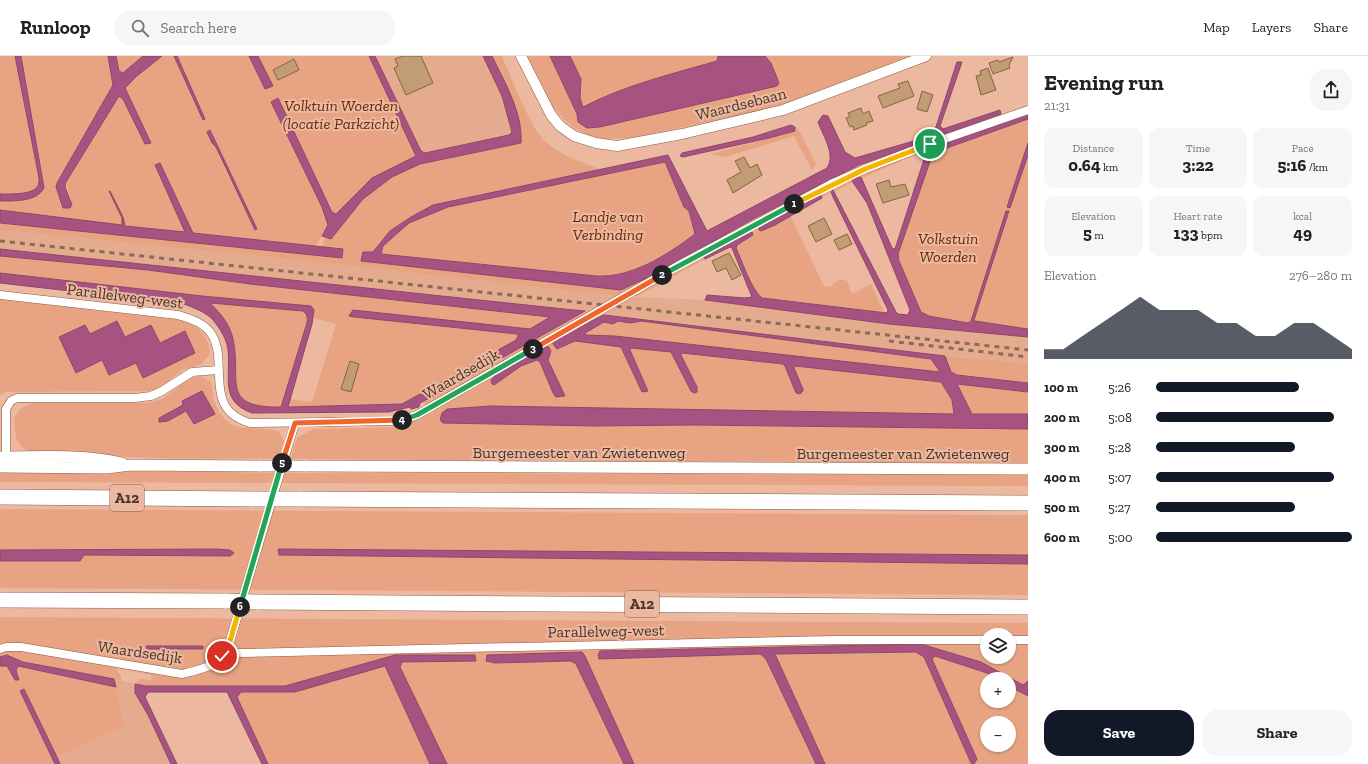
<!DOCTYPE html>
<meta charset="utf-8">
<style>
body{margin:0;font-family:"Zilla Slab",serif;background:#f6f6f6;color:#222;height:100vh;display:flex;flex-direction:column;font-size:15px;white-space:nowrap}
*{box-sizing:border-box;margin:0}
p{font-size:13px;color:#767676}
.icon{flex:none;width:22px;height:22px;fill:none;stroke:currentColor;stroke-width:2;stroke-linecap:round;stroke-linejoin:round}
.map{position:relative;flex:1;overflow:hidden}
.side{display:flex;flex-direction:column;background:#fff;width:340px}
.side>*{flex:none}
.buttons{position:absolute;left:980px;top:572px;display:grid;gap:8px}
.buttons a{display:grid;place-items:center;width:36px;height:36px;border-radius:50%;background:#fff;box-shadow:0 1px 3px #0004;font-size:20px}
.pin{position:absolute;display:grid;place-items:center;width:34px;height:34px;color:#fff;margin:-17px;border:2px solid #fff;border-radius:50%;box-shadow:0 1px 4px #0007}
.km{position:absolute;width:20px;height:20px;margin:-10px;border-radius:50%;background:#222;color:#fff;font-size:11px;line-height:20px;text-align:center}
.round{display:grid;place-items:center;flex:none;width:42px;height:42px;border-radius:16px;background:#f6f6f6}
.headline{display:flex;align-items:center;justify-content:space-between;height:68px;padding:0 16px}
h1{font-size:22px;font-weight:700;line-height:30px}
.metrics{display:grid;grid-template-columns:repeat(3,1fr);gap:6px;height:68px;padding:4px 16px}
.metrics div{display:grid;align-content:center;border-radius:10px;background:#f6f6f6;text-align:center}
.metrics b{font-size:17px;font-weight:700}
.metrics small{font-size:11px;font-weight:400}
.metrics p{font-size:11px}
.chart{height:112px;padding:8px 16px}
.chart p{display:flex;justify-content:space-between}
.chart svg{width:100%;height:72px;margin-top:4px;fill:#111827;opacity:.7}
.cta{display:flex;gap:8px;margin-top:auto;padding:8px 16px}
.cta a{flex:1;height:46px;border-radius:16px;background:#111827;color:#fff;font-size:16px;font-weight:700;line-height:46px;text-align:center}
.cta a+a{background:#f6f6f6;color:#222}
ul{padding:0 16px;list-style:none;font-size:13px}
li{display:grid;grid-template-columns:64px 48px 1fr;align-items:center;height:30px}
li i{height:10px;border-radius:5px;background:#111827}
header{display:flex;align-items:center;gap:24px;box-sizing:border-box;height:56px;padding:0 20px;background:#fff;border-bottom:1px solid #e0e0e0}
header strong{font-size:19px}
nav{display:flex;gap:22px;margin-inline-start:auto;font-size:14px}
.search{width:280px;height:36px;background:#f6f6f6;display:flex;align-items:center;gap:10px;box-sizing:border-box;padding:0 14px;border-radius:16px;color:#767676;font-size:15px}
main{display:flex;flex:1;min-height:0}
.map>svg:first-child{display:block}
.built{fill:#e4ab8e}
.green{fill:#e8a482;fill-rule:evenodd}
.water{fill:#a85281;stroke:#8c4967;fill-rule:evenodd}
.building{fill:#c19c75;stroke:#86633e}
.lines{fill:none;stroke-linecap:round;stroke-linejoin:round}
.minor-casing{stroke:#895c46;stroke-width:9}
.tertiary-casing{stroke:#895c46;stroke-width:11}
.secondary-casing{stroke:#895c46;stroke-width:12}
.motorway-casing{stroke:#895c46;stroke-width:16}
.minor{stroke:#fff;stroke-width:8}
.tertiary{stroke:#fff;stroke-width:10}
.secondary{stroke:#fff;stroke-width:11}
.motorway{stroke:#fff;stroke-width:15}
.rail{stroke:#8b6a5a;stroke-width:3;stroke-dasharray:5 5;stroke-linecap:butt}
.secondary-bridge-casing{stroke:#895c46;stroke-width:12;stroke-linecap:butt}
.motorway-bridge-casing{stroke:#895c46;stroke-width:16;stroke-linecap:butt}
.secondary-bridge{stroke:#fff;stroke-width:11}
.motorway-bridge{stroke:#fff;stroke-width:15}
.split-1-casing{stroke:#fff;stroke-width:8}
.split-2-casing{stroke:#fff;stroke-width:8}
.split-3-casing{stroke:#fff;stroke-width:8}
.split-4-casing{stroke:#fff;stroke-width:8}
.split-5-casing{stroke:#fff;stroke-width:8}
.split-6-casing{stroke:#fff;stroke-width:8}
.split-7-casing{stroke:#fff;stroke-width:8}
.split-1{stroke:#f5b400;stroke-width:5}
.split-2{stroke:#22a559;stroke-width:5}
.split-3{stroke:#f0652b;stroke-width:5}
.split-4{stroke:#22a559;stroke-width:5}
.split-5{stroke:#f0652b;stroke-width:5}
.split-6{stroke:#22a559;stroke-width:5}
.split-7{stroke:#f5b400;stroke-width:5}
.labels{text-anchor:middle;dominant-baseline:central;stroke-width:4;stroke-linejoin:round;paint-order:stroke}
.shield{fill:#ecb9a0;stroke:#7b5d4e;stroke-width:1}
.shield-label{font-size:15px;font-weight:bold;fill:#4a352b}
.street-label{font-size:16px;fill:#4a352b;stroke:#ecb9a0}
.park-label{font-size:16px;font-style:italic;fill:#642b07;stroke:#ecb9a0}
</style>
<header>
<strong>Runloop</strong>
<div class="search"><svg class="icon" aria-label="search" viewBox="0 0 24 24"><circle cx="10" cy="10" r="6"/><path d="M15 15l6 6"/></svg>Search here</div>
<nav><a>Map</a><a>Layers</a><a>Share</a></nav>
</header>
<main>
<div class="map">
<svg width="1028" height="708" viewBox="0 0 1028 708">
<rect width="100%" height="100%" fill="#ecb9a0"/>
<!-- built -->
<g class="built">
<polygon points="375,0 483,0 502,40 512,76 509,79 425,97 421,95"/>
<polygon points="0,174 309,205 616,240 705,244 757,249 889,268 1028,281 1028,307 938,299 604,259 585,255 0,193"/>
<polygon points="114,623 135,628 135,637 148,659 171,708 60,708 57,701 124,670"/>
</g>
<!-- green -->
<g class="green">
<path d="M0,0H15L39,122C39,125 39,129 37,131C32,139 8,138 0,138Z"/>
<path d="M21,0H108L113,29L56,131L72,149L66,127L116,44L127,30L162,0H174L203,64L205,62L177,0H249L265,33L273,30L258,0H369L416,100L372,122L336,158H334L278,43L271,46L322,151L328,169L316,190L193,177L160,107L185,177L125,170L123,161L110,135L109,136L122,162V169L0,154V145C13,145 37,146 44,132ZM210,74L257,173L255,174L221,105Z"/>
<polygon points="116,0 143,0 123,17 119,15"/>
<path d="M492,0H502C510,19 531,73 545,85C561,100 582,106 602,114L500,134L433,149L390,175L373,196L361,205L621,234L651,220L753,163L859,109L1028,49V58L931,92L862,122L854,123L853,126L834,136L833,134L822,142L820,139L781,158L787,161L790,159L824,230L830,231L840,223L847,225L852,238L871,228L884,256L762,242C751,234 742,205 736,192L737,189L753,179L733,184L703,201L705,203L638,240H616L309,205L0,174V167L342,202L343,193L322,191L325,181L331,183L363,143L392,121L420,108L521,87C523,57 505,27 492,0Z"/>
<polygon points="527,0 550,0 577,58 578,66 777,30 779,27 771,7 765,0 911,0 775,52 632,82 605,83 592,81 574,72 564,63 551,49"/>
<path d="M570,0H718L717,5C672,18 624,28 583,51L580,42L581,23Z"/>
<polygon points="1028,63 1028,87 1007,151 1010,152 1028,99 1028,272 975,265 974,264 1008,155 997,184 971,265 968,267 929,260 921,256 899,205 898,198 933,97"/>
<polygon points="796,72 800,76 816,108 812,114 794,80 725,101 710,98 795,75"/>
<path d="M665,106L684,151L689,155L695,178C667,198 633,222 596,220L381,198L383,190L409,167L448,151Z"/>
<polygon points="0,200 148,214 250,228 550,261 530,273 353,254 349,260 517,278 518,280 517,284 402,348 287,351 290,343 312,346 336,268 313,262 314,254 311,250 202,240 0,217"/>
<path d="M0,243L180,264C196,269 210,279 210,298L201,308L183,314L159,332L151,335L6,336L0,339ZM86,269L90,278L160,287L143,322L136,307L109,319Z"/>
<path d="M209,247L303,255C310,260 307,267 305,273L281,351C218,351 243,324 233,282C230,268 219,258 209,247Z"/>
<path d="M585,255L604,259L554,284L565,289L575,285L621,291L642,336L648,334L630,294L631,292L671,296L691,335L694,337L682,297L783,308L785,310L796,337L803,333L794,312L795,310L941,326L952,344L954,358L491,350L447,353L443,367L593,370L694,369L1028,373V407L290,403L297,382L313,373L398,371L434,356L423,346ZM549,296L548,304L564,337L546,320L540,306L537,304L521,310L494,329C506,305 525,302 549,296Z"/>
<polygon points="618,265 630,267 641,265 931,303 940,317 615,280 586,279 585,277 604,266 613,268"/>
<polygon points="945,300 1028,307 1028,327 957,319 951,316"/>
<path d="M201,320L211,326C213,333 212,340 215,347C229,382 252,368 279,375L284,385L280,403L147,402L89,398L35,397C15,392 15,380 14,362L21,352L34,347H147L162,343L188,323ZM184,349L187,355L168,365L159,361Z"/>
<polygon points="957,328 1028,336 1028,358 972,358"/>
<polygon points="0,414 303,417 1028,419 1028,430 0,426"/>
<polygon points="0,453 1028,459 1028,499 278,493 280,499 1028,508 1028,539 0,532 0,505 80,505 84,499 230,500 234,497 216,493 0,494"/>
<path d="M0,561L1028,567V625L1023,629L981,606L921,588L600,595L599,603L760,598L766,603L816,708H634L582,596L488,599L486,605L495,607L571,605L576,608L624,708H447L400,611L402,606L471,605L395,599L285,630H146L135,628L140,623L151,624L152,619L117,612L119,618L121,619V625L23,606L10,599L0,601ZM987,579H1009V601H987Z"/>
<path d="M819,596H916L924,601L971,706L974,708L977,702L932,603L935,600L987,617L997,623H987V645H1009V630L1028,640V708H825L775,600V598ZM987,667H1009V689H987Z"/>
<polygon points="3,609 7,610 13,622 19,619 16,614 18,610 116,631 124,670 57,701 24,633 21,634 20,636 55,708 0,708 0,610"/>
<polygon points="385,609 430,708 268,708 237,641 241,636 295,636"/>
</g>
<!-- water -->
<g class="water">
<path d="M15,0H21L44,132C37,146 13,145 0,145V138C8,138 32,139 37,131C39,129 39,125 39,122Z"/>
<polygon points="108,0 116,0 119,15 123,17 143,0 162,0 137,20 125,32 151,87 145,88 123,43 119,40 66,126 65,131 72,149 70,152 63,152 56,131 57,127 113,29"/>
<polygon points="174,0 177,0 205,63 203,64"/>
<polygon points="249,0 258,0 273,30 265,33"/>
<path d="M369,0H375L421,95L425,97L509,79L512,76L502,40L483,0H492C505,27 523,57 521,87L420,108L392,121L363,143L331,183L322,180L328,169L322,151L271,46L278,42L332,156L336,158L372,122L416,100Z"/>
<path d="M550,0H570L581,23L580,42L583,51C625,29 672,18 717,5L718,0H765L771,7L779,27L777,30L600,71L587,72L578,66L577,58Z"/>
<path d="M957,6H962L940,70L943,73L1000,54L1001,58L859,109L753,163L651,220L621,234L361,205L363,196H373L390,175L411,161L433,149L668,99L707,175L827,112C836,98 823,80 818,66L823,59L828,60L845,96L855,102L924,82L934,77ZM665,106L684,151L689,155L695,178C667,199 632,222 596,220L381,198L383,190L409,167L448,151Z"/>
<path d="M1028,58V63L933,97L898,198L899,205L921,256L929,260L968,267L971,265L1006,155H1009L974,264L975,265L1028,273V281L889,268L705,244L707,239L745,242L752,241L732,192L730,191L705,203L703,201L752,176L753,179L737,189L736,192C742,205 751,233 762,242L887,257L888,254L833,141L831,136L833,134L896,256L898,258L908,259L910,254L867,147L852,125L853,122L861,121L892,192L895,193L927,94Z"/>
<polygon points="791,69 795,71 795,75 769,82 683,101 680,100 682,97 753,81"/>
<polygon points="210,74 257,173 255,174 216,91 212,87 207,76"/>
<polygon points="1028,87 1028,99 1010,152 1007,151"/>
<polygon points="160,107 193,177 343,193 342,202 0,167 0,154 122,169 122,162 109,135 110,135 123,161 125,170 185,176 155,109"/>
<polygon points="821,139 822,142 775,169 761,175 759,174 759,170 781,158"/>
<path d="M0,193L564,253L585,255L456,328L420,347L419,351L411,353L410,351L389,356L252,357C219,345 231,321 228,294C227,284 220,272 213,264C206,256 194,252 184,248L0,227V217L202,240L311,250L314,254L312,268L288,351L402,348L516,284L518,280L517,278L354,261L349,260L353,254L530,273L550,261L250,228L148,214L0,200ZM210,247L303,255C310,260 307,267 305,273L281,351C219,352 242,324 233,283C230,268 220,257 210,247Z"/>
<path d="M604,259L945,300L951,316L957,319L1028,327V336L957,328L972,358H1028V373L694,369L593,370L443,367L440,364L442,357L447,353L491,350L954,358L952,344L941,326L795,310L794,312L803,333V335L800,338L796,337L785,310L783,308L682,297L681,299L697,331V336L694,337L691,335L671,296L631,292L630,294L648,335L642,336L621,291L575,285L557,293L553,288L554,284ZM618,265L630,267L641,265L931,303L940,316L615,280L586,279L585,277L604,266L613,268Z"/>
<polygon points="117,265 125,281 151,269 160,287 185,275 195,297 143,322 136,307 109,319 102,304 76,317 59,281 85,269 90,278"/>
<path d="M548,290L551,295L548,304L565,340L556,341L553,337L540,306L537,304L521,310L494,329L492,328L491,324C500,313 534,295 548,290Z"/>
<polygon points="202,335 215,358 194,368 186,355 168,365 159,366 159,362 183,349 182,345"/>
<polygon points="216,493 230,494 234,497 230,500 84,499 80,505 0,505 0,494"/>
<polygon points="278,493 1021,499 1028,499 1028,508 279,499"/>
<polygon points="921,588 981,606 1023,629 1028,625 1028,640 1009,630 1009,623 997,623 987,617 935,600 932,603 977,703 974,708 971,707 924,601 916,596 775,598 825,708 816,708 766,603 760,598 599,603 598,599 600,595"/>
<polygon points="146,590 203,590 203,593 147,593"/>
<polygon points="582,596 585,600 634,708 624,708 576,608 571,605 495,607 486,605 487,599"/>
<polygon points="7,599 23,606 114,623 116,631 18,610 16,614 19,624 15,624 7,610 0,610 0,601"/>
<polygon points="395,599 475,599 476,605 402,606 400,611 447,708 430,708 385,610 295,636 241,636 237,641 268,708 262,708 227,636 148,636 145,641 177,708 171,708 148,659 135,637 135,628 146,630 285,630"/>
<polygon points="24,633 57,701 60,708 55,708 20,635"/>
</g>
<!-- building -->
<g class="building">
<polygon points="403,0 421,0 433,27 406,39 394,12 398,10 395,3"/>
<polygon points="1013,1 1009,9 1010,12 993,18 989,7 998,4 999,6"/>
<polygon points="294,3 299,14 278,24 273,14"/>
<polygon points="988,12 996,34 981,39 976,20 981,19 980,15"/>
<polygon points="908,25 914,40 883,52 878,40 900,32 898,28"/>
<polygon points="922,35 933,39 927,56 917,53"/>
<polygon points="861,52 863,58 869,55 873,65 866,67 867,69 854,74 853,70 850,71 846,62 850,61 848,57"/>
<polygon points="744,101 750,112 757,108 762,119 733,137 727,124 741,116 735,105"/>
<polygon points="889,124 891,131 905,128 909,139 883,147 876,128"/>
<polygon points="824,162 832,178 816,186 808,170"/>
<polygon points="847,178 852,188 839,194 834,184"/>
<polygon points="729,197 741,219 732,224 726,212 717,216 712,205"/>
<polygon points="350,305 359,308 351,336 341,333"/>
</g>
<g class="lines">
<!-- minor casing -->
<g class="minor-casing">
<g id="minor">
<path d="M0,239L178,259C191,263 205,267 212,279C229,307 202,353 250,367L399,365L417,359L681,208L831,128L865,113L930,88L1028,54"/>
<polyline points="6,405 6,353 11,345 17,342 135,342 151,340 162,335 192,316 218,314"/>
<polyline points="1009,584 1028,584"/>
<path d="M0,593L6,591H21L182,618C207,612 220,610 230,585L295,367"/>
<polyline points="226,596 243,597 833,584 987,584"/>
</g>
</g>
<!-- tertiary casing -->
<g class="tertiary-casing">
<polyline id="tertiary" points="521,0 551,59 560,70 574,80 596,87 617,90 682,78 783,54 926,0"/>
</g>
<!-- secondary casing -->
<g class="secondary-casing">
<g id="secondary">
<path d="M0,401C40,401 83,398 122,407"/>
<polyline points="305,410 1028,413"/>
<polyline points="0,411 107,412 130,409 261,410"/>
</g>
</g>
<!-- motorway casing -->
<g class="motorway-casing">
<g id="motorway">
<polyline points="0,441 254,443"/>
<polyline points="298,443 1028,447"/>
<polyline points="0,544 226,545"/>
<polyline points="257,546 1028,551"/>
</g>
</g>
<!-- minor -->
<use href="#minor" class="minor"/>
<!-- tertiary -->
<use href="#tertiary" class="tertiary"/>
<!-- secondary -->
<use href="#secondary" class="secondary"/>
<!-- motorway -->
<use href="#motorway" class="motorway"/>
<!-- rail -->
<g class="rail">
<polyline points="0,185 1028,294"/>
<polyline points="889,285 1028,301"/>
</g>
<!-- secondary-bridge casing -->
<g class="secondary-bridge-casing">
<polyline id="secondary-bridge" points="261,410 305,410"/>
</g>
<!-- motorway-bridge casing -->
<g class="motorway-bridge-casing">
<g id="motorway-bridge">
<polyline points="254,443 298,443"/>
<polyline points="226,545 257,546"/>
</g>
</g>
<!-- secondary-bridge -->
<use href="#secondary-bridge" class="secondary-bridge"/>
<!-- motorway-bridge -->
<use href="#motorway-bridge" class="motorway-bridge"/>
</g>
<g class="lines">
<!-- split-1 casing -->
<g class="split-1-casing">
<polyline id="split-1" points="794,148 865,113 930,88"/>
</g>
<!-- split-2 casing -->
<g class="split-2-casing">
<polyline id="split-2" points="662,219 794,148"/>
</g>
<!-- split-3 casing -->
<g class="split-3-casing">
<polyline id="split-3" points="533,293 662,219"/>
</g>
<!-- split-4 casing -->
<g class="split-4-casing">
<polyline id="split-4" points="402,364 417,359 533,293"/>
</g>
<!-- split-5 casing -->
<g class="split-5-casing">
<polyline id="split-5" points="282,407 295,367 402,364"/>
</g>
<!-- split-6 casing -->
<g class="split-6-casing">
<polyline id="split-6" points="240,551 282,407"/>
</g>
<!-- split-7 casing -->
<g class="split-7-casing">
<polyline id="split-7" points="222,600 230,585 240,551"/>
</g>
<!-- split-1 -->
<use href="#split-1" class="split-1"/>
<!-- split-2 -->
<use href="#split-2" class="split-2"/>
<!-- split-3 -->
<use href="#split-3" class="split-3"/>
<!-- split-4 -->
<use href="#split-4" class="split-4"/>
<!-- split-5 -->
<use href="#split-5" class="split-5"/>
<!-- split-6 -->
<use href="#split-6" class="split-6"/>
<!-- split-7 -->
<use href="#split-7" class="split-7"/>
</g>
<g class="labels">
<!-- shield labels -->
<g class="shield">
<rect x="110" y="429" width="34" height="26" rx="3"/>
<rect x="625" y="535" width="34" height="26" rx="3"/>
</g>
<g class="shield-label">
<text x="127" y="442">A12</text>
<text x="642" y="548">A12</text>
</g>
<!-- street labels -->
<g class="street-label">
<text transform="translate(741 48) rotate(-14)">Waardsebaan</text>
<text transform="translate(125 240) rotate(7)">Parallelweg-west</text>
<text transform="translate(461 318) rotate(-30)">Waardsedijk</text>
<text x="579" y="396">Burgemeester van Zwietenweg</text>
<text x="903" y="397">Burgemeester van Zwietenweg</text>
<text transform="translate(606 575) rotate(-1)">Parallelweg-west</text>
<text transform="translate(140 596) rotate(8)">Waardsedijk</text>
</g>
<!-- park labels -->
<g class="park-label">
<text x="341" y="49">Volktuin Woerden<tspan x="341" dy="18">(locatie Parkzicht)</tspan></text>
<text x="608" y="160">Landje van<tspan x="608" dy="18">Verbinding</tspan></text>
<text x="948" y="182">Volkstuin<tspan x="948" dy="18">Woerden</tspan></text>
</g>
</g>
</svg>
<div class="buttons">
<a><svg class="icon" aria-label="layers" viewBox="0 0 24 24"><path d="M12 4l9 5-9 5-9-5zM3 14l9 5 9-5"/></svg></a>
<a>+</a>
<a>−</a>
</div>
<div class="pin" style="left:930px;top:88px;background:#1e9e55"><svg class="icon" aria-label="arrive" viewBox="0 0 24 24"><path d="M6 21V4h12l-3 4 3 4H6"/></svg></div>
<div class="pin" style="left:222px;top:600px;background:#d93025"><svg class="icon" aria-label="check" viewBox="0 0 24 24"><path d="M5 12l5 5 9-10"/></svg></div>
<b class="km" style="left:794px;top:148px">1</b>
<b class="km" style="left:662px;top:219px">2</b>
<b class="km" style="left:533px;top:293px">3</b>
<b class="km" style="left:402px;top:364px">4</b>
<b class="km" style="left:282px;top:407px">5</b>
<b class="km" style="left:240px;top:551px">6</b>
</div>
<section class="side">
<div class="headline"><div><h1>Evening run</h1><p>21:31</p></div><a class="round"><svg class="icon" aria-label="share" viewBox="0 0 24 24"><path d="M12 15V3M7 8l5-5 5 5M5 13v7h14v-7"/></svg></a></div>
<div class="metrics">
<div><p>Distance</p><b>0.64<small> km</small></b></div>
<div><p>Time</p><b>3:22</b></div>
<div><p>Pace</p><b>5:16<small> /km</small></b></div>
</div>
<div class="metrics">
<div><p>Elevation</p><b>5<small> m</small></b></div>
<div><p>Heart rate</p><b>133<small> bpm</small></b></div>
<div><p>kcal</p><b>49</b></div>
</div>
<div class="chart"><p><span>Elevation</span>276–280 m</p>
<svg viewBox="0 0 160 44" preserveAspectRatio="none"><path d="M0 44V38L10 38L20 30L30 22L40 14L50 6L60 14L70 14L80 14L90 22L100 22L110 30L120 30L130 22L140 22L150 30L160 38V44z"/></svg>
</div>
<ul>
<li><b>100 m</b>5:26<i style="width:73%"></i></li>
<li><b>200 m</b>5:08<i style="width:91%"></i></li>
<li><b>300 m</b>5:28<i style="width:71%"></i></li>
<li><b>400 m</b>5:07<i style="width:91%"></i></li>
<li><b>500 m</b>5:27<i style="width:71%"></i></li>
<li><b>600 m</b>5:00<i style="width:100%"></i></li>
</ul>
<div class="cta"><a>Save</a><a>Share</a></div>
</section>
</main>
